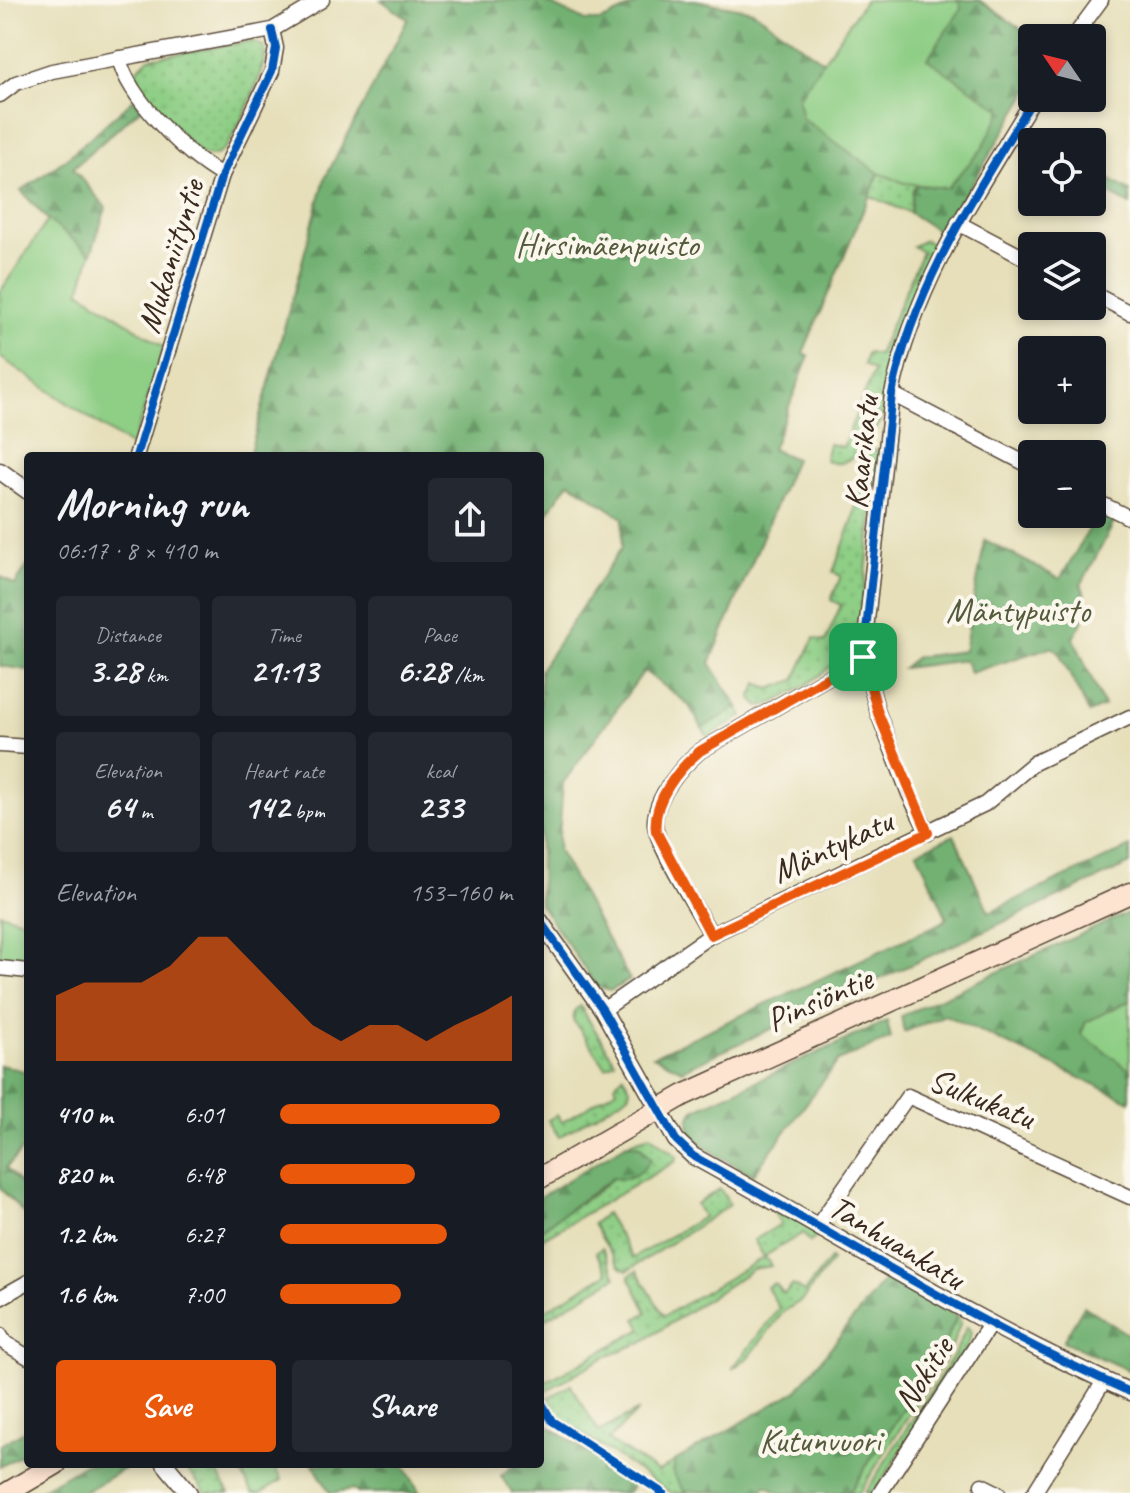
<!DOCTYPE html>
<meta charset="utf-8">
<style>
body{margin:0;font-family:Caveat,sans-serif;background:#242831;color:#f1f3f6;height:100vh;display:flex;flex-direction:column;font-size:30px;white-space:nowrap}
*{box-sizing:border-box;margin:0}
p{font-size:26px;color:#9ea1a6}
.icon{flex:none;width:44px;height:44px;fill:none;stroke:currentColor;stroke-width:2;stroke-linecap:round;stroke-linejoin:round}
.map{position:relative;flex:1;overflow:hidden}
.drawer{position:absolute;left:24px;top:452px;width:520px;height:1016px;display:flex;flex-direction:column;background:#171b24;border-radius:8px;box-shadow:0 4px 12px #0003}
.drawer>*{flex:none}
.needle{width:52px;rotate:305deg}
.buttons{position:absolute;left:1018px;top:24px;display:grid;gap:16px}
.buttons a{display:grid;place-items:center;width:88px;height:88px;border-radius:8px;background:#171b24;box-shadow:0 4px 12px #0003;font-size:40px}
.pin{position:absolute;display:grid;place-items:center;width:68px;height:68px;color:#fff;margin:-34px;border-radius:16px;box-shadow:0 4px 12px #0006}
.round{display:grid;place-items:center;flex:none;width:84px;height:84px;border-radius:8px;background:#242831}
.head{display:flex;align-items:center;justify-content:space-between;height:136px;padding:0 32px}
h1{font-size:44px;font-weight:600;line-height:60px}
.stats{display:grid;grid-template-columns:repeat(3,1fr);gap:12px;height:136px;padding:8px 32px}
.stats div{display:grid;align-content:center;border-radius:8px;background:#242831;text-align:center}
.stats b{font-size:34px;font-weight:600}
.stats small{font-size:22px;font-weight:400}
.stats p{font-size:22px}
.chart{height:224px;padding:16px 32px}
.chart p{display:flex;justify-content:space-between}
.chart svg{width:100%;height:144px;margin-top:8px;fill:#ea580c;opacity:.7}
.action{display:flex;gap:16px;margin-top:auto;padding:16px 32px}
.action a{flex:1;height:92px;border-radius:8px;background:#ea580c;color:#fff;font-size:32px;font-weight:600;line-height:92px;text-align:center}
.action a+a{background:#242831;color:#f1f3f6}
ul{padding:0 32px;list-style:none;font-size:26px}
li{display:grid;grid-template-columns:128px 96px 1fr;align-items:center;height:60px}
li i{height:20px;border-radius:10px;background:#ea580c}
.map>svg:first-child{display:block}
.grass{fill:url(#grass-dots);stroke:#647c52;stroke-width:2}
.forest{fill:url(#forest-firs);stroke:#566e48;stroke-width:2}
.park{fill:#8ece85;stroke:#647c52;stroke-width:2}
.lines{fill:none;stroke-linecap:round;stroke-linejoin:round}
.minor-casing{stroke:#554535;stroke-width:17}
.tertiary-casing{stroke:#554535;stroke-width:19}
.secondary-casing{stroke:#554535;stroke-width:23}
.minor{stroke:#fff;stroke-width:14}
.tertiary{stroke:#fff;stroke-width:16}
.secondary{stroke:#fde4d1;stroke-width:20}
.cycleway-casing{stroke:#fbf7ec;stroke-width:13}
.cycleway{stroke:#0057b8;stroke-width:8}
.route-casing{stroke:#fff;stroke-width:16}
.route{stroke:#ea580c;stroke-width:10}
.labels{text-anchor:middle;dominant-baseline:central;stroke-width:8;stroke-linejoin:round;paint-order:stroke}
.park-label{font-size:34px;fill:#545b3d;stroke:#fbf7ec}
.street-label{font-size:34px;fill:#3b2a1e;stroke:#fbf7ec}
</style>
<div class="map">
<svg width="1130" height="1493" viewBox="0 0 1130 1493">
<defs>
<pattern id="grass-dots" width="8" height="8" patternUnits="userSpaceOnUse" patternTransform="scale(2)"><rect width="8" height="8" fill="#8ece85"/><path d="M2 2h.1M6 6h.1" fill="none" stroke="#7bb172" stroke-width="1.8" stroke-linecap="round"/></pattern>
<pattern id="forest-firs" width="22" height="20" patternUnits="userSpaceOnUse" patternTransform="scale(2)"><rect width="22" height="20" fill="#72b172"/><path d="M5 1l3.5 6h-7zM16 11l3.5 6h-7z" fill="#5f905d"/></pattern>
</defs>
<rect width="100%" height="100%" fill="#fbf7ec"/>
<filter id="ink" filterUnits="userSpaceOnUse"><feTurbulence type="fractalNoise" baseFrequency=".0125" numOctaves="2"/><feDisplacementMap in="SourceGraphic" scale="16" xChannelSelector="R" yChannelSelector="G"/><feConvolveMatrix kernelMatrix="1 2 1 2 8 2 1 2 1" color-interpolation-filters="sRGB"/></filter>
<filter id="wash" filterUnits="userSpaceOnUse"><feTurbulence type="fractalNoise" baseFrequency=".006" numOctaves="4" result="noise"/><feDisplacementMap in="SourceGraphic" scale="32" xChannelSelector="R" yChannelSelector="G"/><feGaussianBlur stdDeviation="1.8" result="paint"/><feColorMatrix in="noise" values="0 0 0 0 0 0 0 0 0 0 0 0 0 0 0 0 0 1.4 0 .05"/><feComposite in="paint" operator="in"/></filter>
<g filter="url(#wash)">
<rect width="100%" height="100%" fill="#e6dfba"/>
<!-- grass -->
<g class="grass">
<path d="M253,41L265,48C268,65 235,141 221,152C213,158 206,157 198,152L135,83L136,71L149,58Z"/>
<polygon points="879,173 918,185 913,189 910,213 869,196"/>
<path d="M925,240L938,249C923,281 909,313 897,346C889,369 889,394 881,418C874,437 847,476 825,459L829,444L843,447L874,371L864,365L867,353L878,355L922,252L913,246Z"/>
<path d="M872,450L879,451L860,629C847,662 793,698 759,707L751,698L758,683L770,689L795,680L814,638L825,642L841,605L831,600L841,576L833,572L853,519L865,462Z"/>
<polygon points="738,707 743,716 708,737 702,728"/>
<polygon points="580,1006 615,1062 606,1067 573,1020 575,1010"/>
<polygon points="623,1075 630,1088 629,1095 559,1137 548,1120 557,1115 562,1122 617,1089 615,1084"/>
<path d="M650,1135L677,1157L676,1161L540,1240V1230C558,1216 577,1206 595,1193C613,1180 626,1163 640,1146L627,1144Z"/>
<polygon points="720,1189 730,1205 627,1271 619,1266 593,1224 606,1213 633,1258 703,1217 696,1204"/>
<polygon points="777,1208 821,1233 810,1242 803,1233 765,1256 771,1266 753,1269 642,1342 603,1358 540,1394 540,1377 544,1383 642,1329 636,1319 647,1312 629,1276 637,1271 664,1316 764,1257 754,1240 781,1224 774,1213"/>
<polygon points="602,1248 616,1277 540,1322 540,1313 608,1273 596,1252"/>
<polygon points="830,1259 832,1261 802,1300 783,1312 749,1357 732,1369 779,1308 767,1287 775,1283 784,1294 793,1285 804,1292"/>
<polygon points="957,1316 961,1322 950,1351 859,1493 849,1493 943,1348"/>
<polygon points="967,1327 971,1331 969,1343 874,1493 865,1493 955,1353"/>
<polygon points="571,1385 599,1432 639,1410 608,1440 658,1472 675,1461 673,1474 687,1493 672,1493 557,1417 545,1400"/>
<polygon points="183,1464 212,1464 229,1493 206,1493"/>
</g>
<!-- forest -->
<g class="forest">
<polygon points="381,0 541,0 586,21 601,21 646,0 695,0 753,11 823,61 798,98 802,118 879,173 803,353 809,356 772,449 795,459 710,663 738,707 702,728 688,704 644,671 563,783 558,850 630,980 610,991 597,987 540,904 540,670 622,547 623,518 569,482 540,524 540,456 249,456 325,178 408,19"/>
<polygon points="956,0 979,0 1034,38 1032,86 962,200 950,226 938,231 910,213 913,189 918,185 948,188 1002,111 927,59 961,9"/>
<polygon points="134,99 141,108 73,168 106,208 91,254 48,220 21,191 66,159"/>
<polygon points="1092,170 1130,191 1130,205 1092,185"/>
<path d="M1098,514L1114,523L1081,585C1090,600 1084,625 1073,637L1104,706L1089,713L1058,651L1051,647L970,673L966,660L903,668L916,657L964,651L985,540L1060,579Z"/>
<polygon points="28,565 28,670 0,666 0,576 15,585"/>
<polygon points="954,835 989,912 1130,847 1130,864 682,1070 653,1056 943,922 947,918 917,852"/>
<polygon points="1130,912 1130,1001 1086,1022 1081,1033 1130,1070 1130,1101 945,1015 904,1032 901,1016"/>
<path d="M887,1021L891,1038L838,1061L753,1175C734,1163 671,1139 694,1110Z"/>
<polygon points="0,1065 28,1072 28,1143 6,1168 28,1192 28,1218 0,1188"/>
<path d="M627,1144L640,1146L651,1159C642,1173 629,1181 613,1178L540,1230V1197Z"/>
<polygon points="889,1274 957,1316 943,1348 849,1493 779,1493 766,1485 761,1493 684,1491 673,1474 675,1461 796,1391"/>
<polygon points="1084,1306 1130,1336 1130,1371 1063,1341"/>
<polygon points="540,1412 546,1424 634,1483 627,1493 512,1493 501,1476 515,1464 540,1464"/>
<polygon points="28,1429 28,1451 0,1467 0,1445"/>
<polygon points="85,1464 132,1464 83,1493 36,1493"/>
<polygon points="313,1464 403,1464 420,1493 358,1493 354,1489 330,1493"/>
</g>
<!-- park -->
<g class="park">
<polygon points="865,0 956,0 960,3 961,9 927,59 1002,110 982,149 947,188 905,183 879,173 802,118 798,98"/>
<polygon points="48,220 91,254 80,291 164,347 132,447 0,357 0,292"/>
<polygon points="0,913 28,922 28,961 0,958"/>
<polygon points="1130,1001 1130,1070 1081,1034 1086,1022"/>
<polygon points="236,1464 272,1464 282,1480 260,1493 253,1493"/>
</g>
</g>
<g filter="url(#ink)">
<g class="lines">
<!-- minor casing -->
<g class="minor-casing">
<g id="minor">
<polyline points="1073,38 1101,0"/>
<path d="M119,58C128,98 186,155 222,175"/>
<polyline points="0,95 16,83 52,71 272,30 322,0"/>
<polyline points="958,223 1032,262"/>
<polyline points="1092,293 1130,313"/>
<polyline points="892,394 1032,467"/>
<polyline points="136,456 222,175 272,71 276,48 272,30"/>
<polyline points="1092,499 1130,518"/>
<polyline points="0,745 28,747"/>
<path d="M928,833L909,794L878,713L863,657L892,394C914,285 977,192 1034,98"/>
<path d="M711,935C700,913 656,845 655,824C654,798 682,766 700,751L863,657"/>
<polyline points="0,968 28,971"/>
<polyline points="603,1010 711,935 985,804 1034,763 1130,717"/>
<polyline points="818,1225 908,1096 1130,1197"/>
<polyline points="0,1298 28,1282"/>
<polyline points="0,1335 5,1343 28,1357"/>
<polyline points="982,1485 998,1493"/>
<polyline points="880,1493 989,1326"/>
<polyline points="1034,1493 1104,1381"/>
</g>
</g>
<!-- tertiary casing -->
<g class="tertiary-casing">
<g id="tertiary">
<polyline points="0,471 28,491"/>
<path d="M540,921L603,1010L676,1140L693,1156C839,1236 978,1325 1130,1392"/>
<polyline points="165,1464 189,1493"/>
</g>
</g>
<!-- secondary casing -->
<g class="secondary-casing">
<g id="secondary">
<polyline points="540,1178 684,1095 1130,893"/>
<polyline points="7,1493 56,1464"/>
</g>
</g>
<!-- minor -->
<use href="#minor" class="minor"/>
<!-- tertiary -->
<use href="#tertiary" class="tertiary"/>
<!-- secondary -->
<use href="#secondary" class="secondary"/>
<!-- cycleway casing -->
<g class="cycleway-casing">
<g id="cycleway">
<polyline points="136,456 222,175 272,71 276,48 272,30"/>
<path d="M928,833L909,794L878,713L863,657L892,394C914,285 977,192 1034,98"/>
<path d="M540,921L603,1010L676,1140L693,1156C839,1236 978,1325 1130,1392"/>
<polyline points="540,1400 552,1421 663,1493"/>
</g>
</g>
<!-- cycleway -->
<use href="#cycleway" class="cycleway"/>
</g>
</g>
<g class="lines" filter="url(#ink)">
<!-- route casing -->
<g class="route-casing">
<path id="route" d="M863,657L878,713L928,833L711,935L656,831C652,802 678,769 700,751Z"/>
</g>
<!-- route -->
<use href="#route" class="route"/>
</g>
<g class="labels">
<!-- park labels -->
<g class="park-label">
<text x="607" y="244">Hirsimäenpuisto</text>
<text x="1018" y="610">Mäntypuisto</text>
<text x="820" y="1440">Kutunvuori</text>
</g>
<!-- street labels -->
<g class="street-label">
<text transform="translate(170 256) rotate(-73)">Mukaniityntie</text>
<text transform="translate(861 452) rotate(-84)">Kaarikatu</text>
<text transform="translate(832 846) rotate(-25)">Mäntykatu</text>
<text transform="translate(819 999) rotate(-24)">Pinsiöntie</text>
<text transform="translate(982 1098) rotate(22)">Sulkukatu</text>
<text transform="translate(897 1242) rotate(31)">Tanhuankatu</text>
<text transform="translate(923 1374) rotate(-57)">Nokitie</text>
</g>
</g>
</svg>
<div class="buttons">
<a><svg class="needle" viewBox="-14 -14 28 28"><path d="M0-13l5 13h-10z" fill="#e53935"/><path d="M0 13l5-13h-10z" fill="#9ea1a6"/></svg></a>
<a><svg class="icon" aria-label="locate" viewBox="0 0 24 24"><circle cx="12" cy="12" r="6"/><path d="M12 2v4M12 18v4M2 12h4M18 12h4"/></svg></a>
<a><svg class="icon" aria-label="layers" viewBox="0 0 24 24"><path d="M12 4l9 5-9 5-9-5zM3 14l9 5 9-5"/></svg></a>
<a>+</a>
<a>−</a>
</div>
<div class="pin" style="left:863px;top:657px;background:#1e9e55"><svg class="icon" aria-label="arrive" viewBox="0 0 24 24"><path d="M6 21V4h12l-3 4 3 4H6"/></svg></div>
<section class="drawer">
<div class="head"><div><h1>Morning run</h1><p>06:17 · 8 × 410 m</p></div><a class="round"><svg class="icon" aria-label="share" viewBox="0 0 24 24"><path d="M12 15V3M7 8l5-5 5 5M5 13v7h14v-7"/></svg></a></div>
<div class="stats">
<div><p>Distance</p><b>3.28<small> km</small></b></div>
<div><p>Time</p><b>21:13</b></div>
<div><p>Pace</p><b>6:28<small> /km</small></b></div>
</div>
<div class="stats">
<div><p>Elevation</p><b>64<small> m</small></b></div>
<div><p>Heart rate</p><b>142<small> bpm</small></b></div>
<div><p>kcal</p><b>233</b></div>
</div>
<div class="chart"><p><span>Elevation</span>153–160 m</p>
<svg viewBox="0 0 160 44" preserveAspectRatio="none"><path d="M0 44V24L10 20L20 20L30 20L40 15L50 6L60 6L70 15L80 24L90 33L100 38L110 33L120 33L130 38L140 33L150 29L160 24V44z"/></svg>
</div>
<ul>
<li><b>410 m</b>6:01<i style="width:95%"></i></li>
<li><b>820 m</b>6:48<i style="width:58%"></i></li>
<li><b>1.2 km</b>6:27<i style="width:72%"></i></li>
<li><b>1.6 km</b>7:00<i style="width:52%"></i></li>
</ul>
<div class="action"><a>Save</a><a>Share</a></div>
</section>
</div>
